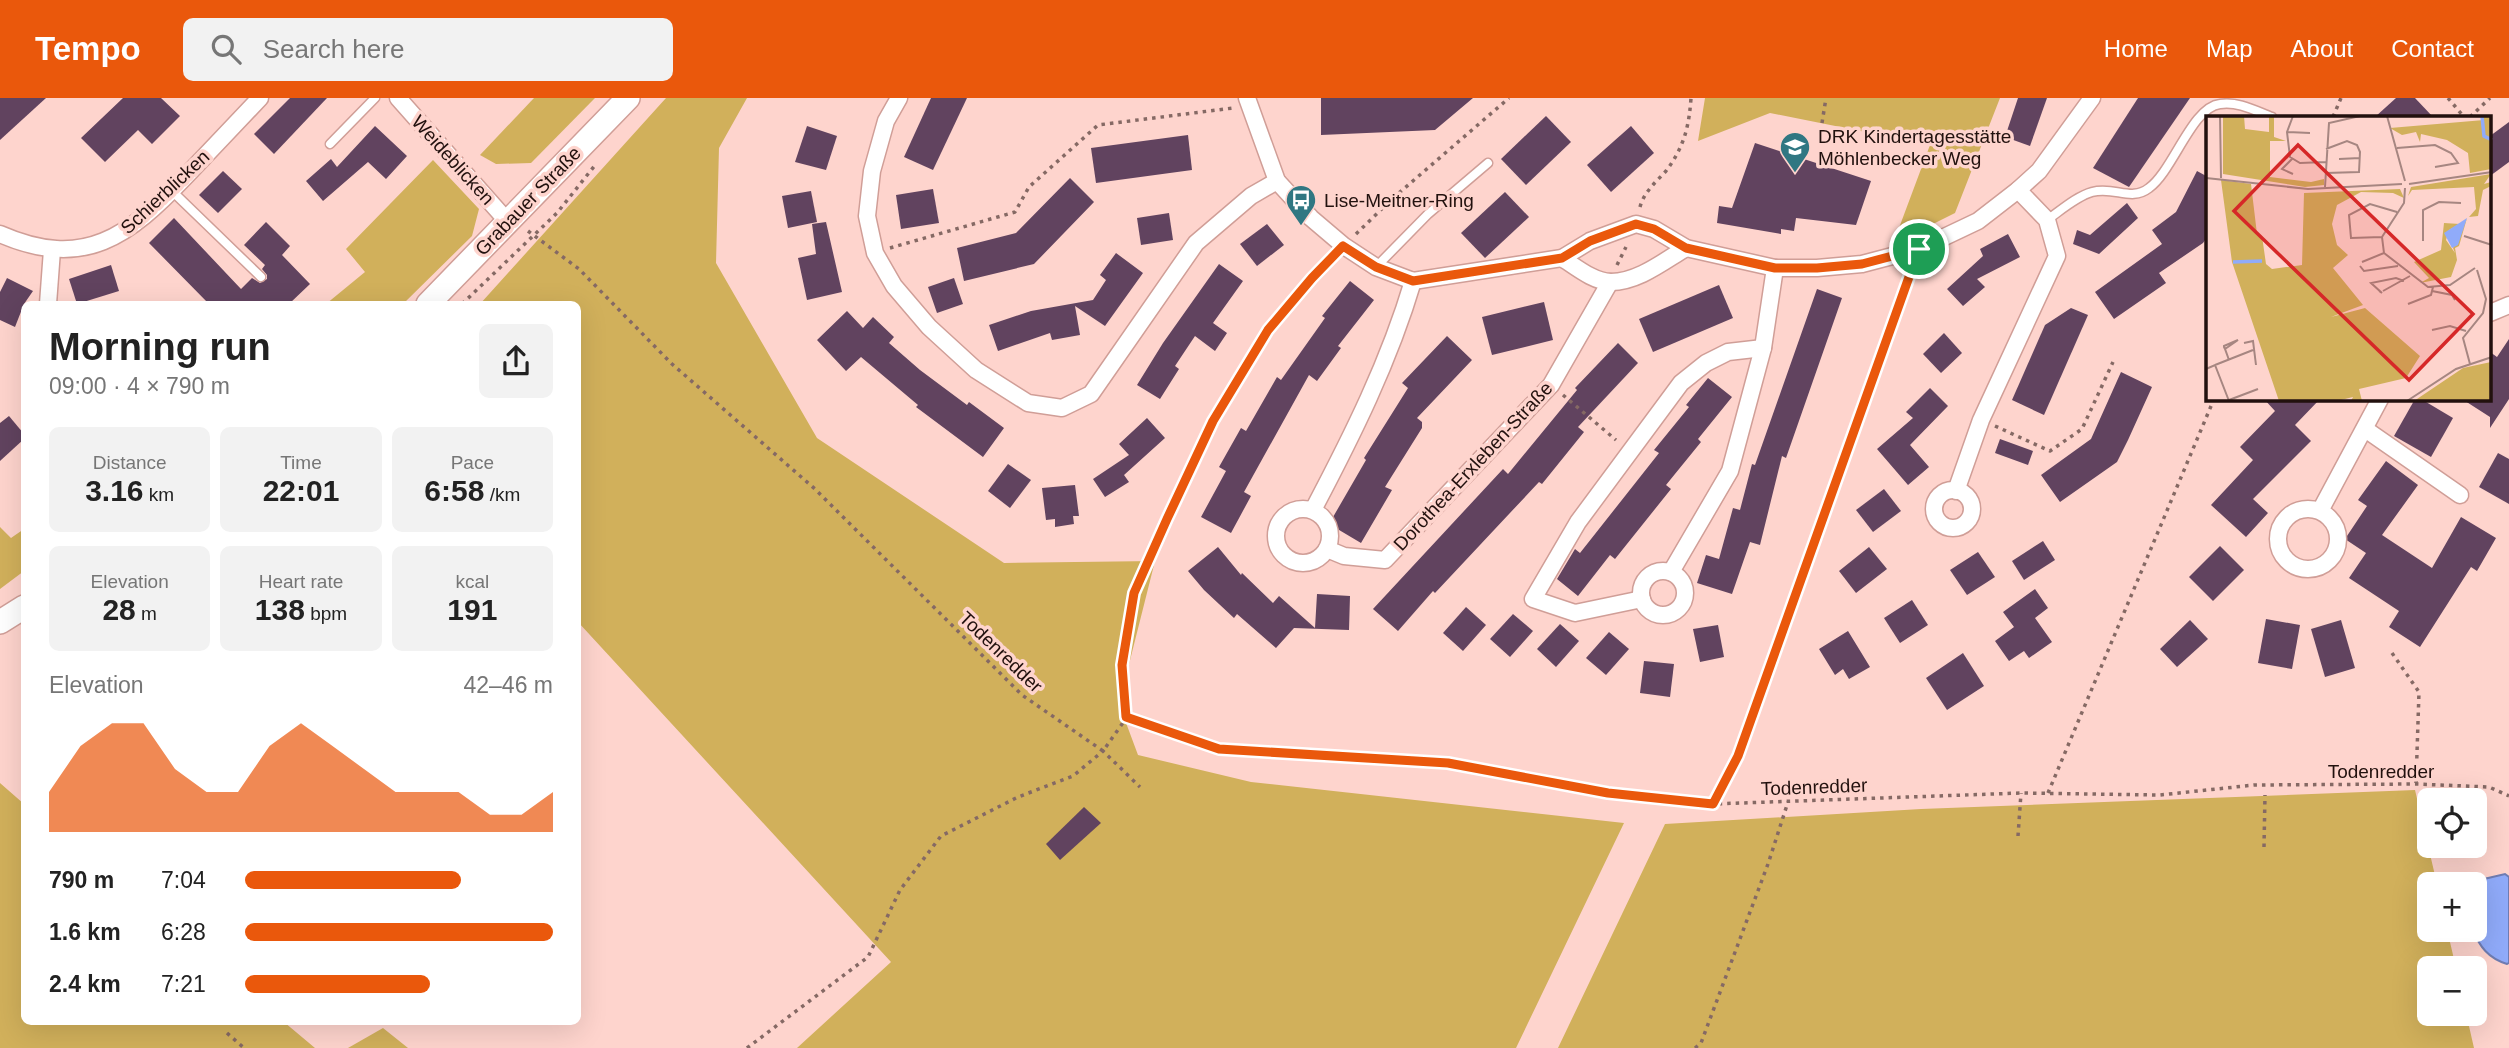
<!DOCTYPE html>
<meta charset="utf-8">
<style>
body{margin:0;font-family:Arial,sans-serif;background:#f2f2f2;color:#222;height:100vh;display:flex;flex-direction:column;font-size:26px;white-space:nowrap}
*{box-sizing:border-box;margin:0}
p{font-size:23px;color:#767676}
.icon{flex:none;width:38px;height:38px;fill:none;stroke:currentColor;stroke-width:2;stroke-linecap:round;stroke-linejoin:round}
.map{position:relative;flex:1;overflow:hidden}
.panel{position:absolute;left:21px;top:203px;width:560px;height:724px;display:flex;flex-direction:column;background:#fff;border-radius:10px;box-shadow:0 7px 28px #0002}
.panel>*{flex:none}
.controls{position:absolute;left:2417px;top:690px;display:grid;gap:14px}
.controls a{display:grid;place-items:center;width:70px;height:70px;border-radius:10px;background:#fff;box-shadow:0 7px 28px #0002;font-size:35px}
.pin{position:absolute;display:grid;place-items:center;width:60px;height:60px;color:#fff;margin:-30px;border:4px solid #fff;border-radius:50%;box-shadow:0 2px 7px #0007}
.round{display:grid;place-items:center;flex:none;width:74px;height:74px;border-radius:10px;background:#f2f2f2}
.overview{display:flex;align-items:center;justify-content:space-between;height:119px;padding:0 28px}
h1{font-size:38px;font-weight:600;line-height:52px}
.metrics{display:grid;grid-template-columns:repeat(3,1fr);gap:10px;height:119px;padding:7px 28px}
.metrics div{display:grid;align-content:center;border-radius:10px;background:#f2f2f2;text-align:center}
.metrics b{font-size:30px;font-weight:600}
.metrics small{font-size:19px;font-weight:400}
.metrics p{font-size:19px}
.chart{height:196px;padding:14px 28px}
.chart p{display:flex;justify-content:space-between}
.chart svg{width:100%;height:126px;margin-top:7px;fill:#ea580c;opacity:.7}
ul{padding:0 28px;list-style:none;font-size:23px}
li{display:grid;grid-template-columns:112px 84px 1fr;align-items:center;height:52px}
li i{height:18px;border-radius:9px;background:#ea580c}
header{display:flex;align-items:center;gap:42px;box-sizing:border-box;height:98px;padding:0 35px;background:#ea580c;color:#fff}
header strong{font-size:33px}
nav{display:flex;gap:38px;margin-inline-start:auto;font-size:24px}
.search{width:490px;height:63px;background:#f2f2f2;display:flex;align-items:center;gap:18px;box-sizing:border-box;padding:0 24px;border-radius:10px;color:#767676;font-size:26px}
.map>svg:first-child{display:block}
.green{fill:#d1b05b}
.water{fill:#90abfa;stroke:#6f7db3;stroke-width:2}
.building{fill:#61435f}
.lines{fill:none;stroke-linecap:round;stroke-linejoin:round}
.service-casing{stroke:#d09e97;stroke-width:11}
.minor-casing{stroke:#d09e97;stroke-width:19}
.secondary-casing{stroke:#d09e97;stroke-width:26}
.path{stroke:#856964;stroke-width:3.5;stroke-dasharray:3.5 5;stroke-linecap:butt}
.service{stroke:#fff;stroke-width:8}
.minor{stroke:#fff;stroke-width:16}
.secondary{stroke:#fff;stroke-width:23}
.route-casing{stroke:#fff;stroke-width:14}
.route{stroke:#ea580c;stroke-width:9}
.labels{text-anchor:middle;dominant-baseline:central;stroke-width:7;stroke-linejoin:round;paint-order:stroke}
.poi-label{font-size:19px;fill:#22110e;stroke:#fed4cd;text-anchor:start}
.street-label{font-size:19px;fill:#22110e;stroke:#fed4cd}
.inset-river{fill:none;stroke:#90abfa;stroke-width:3.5}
.inset-road{fill:none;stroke:#a68681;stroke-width:2}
.view{fill:#d62828;fill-opacity:0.15;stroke:#d62828;stroke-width:3.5}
.inset-edge{fill:none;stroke:#22110e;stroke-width:3.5}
</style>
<header>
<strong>Tempo</strong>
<div class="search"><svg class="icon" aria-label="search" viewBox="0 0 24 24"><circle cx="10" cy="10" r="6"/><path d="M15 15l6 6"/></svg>Search here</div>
<nav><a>Home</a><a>Map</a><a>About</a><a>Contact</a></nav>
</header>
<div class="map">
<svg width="2509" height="950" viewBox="0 0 2509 950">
<rect width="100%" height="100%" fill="#fed4cd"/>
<!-- green -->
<g class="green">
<polygon points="534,0 595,0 531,65 496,66 480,57"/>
<polygon points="666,0 747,0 719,50 716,165 817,340 1004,465 1155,463 1119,606 1138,657 1251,684 1624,725 1516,950 797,950 891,864 578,524 578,206 480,206"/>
<polygon points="1705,0 2000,0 1955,115 1893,146 1930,47 1770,15 1698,43"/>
<polygon points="433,62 479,111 472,138 403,206 326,206 365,174 346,151"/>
<polygon points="0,429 11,440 24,431 24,473 0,491"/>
<polygon points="0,685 24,706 24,924 284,924 315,950 0,950"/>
<polygon points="2415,692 2437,786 2429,786 2429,831 2447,831 2456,870 2429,870 2429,915 2466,915 2474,950 1558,950 1665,726 1921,711"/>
<polygon points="383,930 408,950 348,950"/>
</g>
<!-- water -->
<path class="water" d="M2505,776L2509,779V865L2507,866C2488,860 2480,849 2472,831H2474L2475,790L2484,781Z"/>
<!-- building -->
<g class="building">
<polygon points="0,0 46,0 0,42"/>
<polygon points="123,0 161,0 180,18 152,46 138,32 105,64 81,40"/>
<polygon points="290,0 327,0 274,56 254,36"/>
<polygon points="931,0 967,0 933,72 904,59"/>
<polygon points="1321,0 1473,0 1435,32 1321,37"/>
<polygon points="2018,0 2047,0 2030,48 2005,39"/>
<polygon points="2138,0 2190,0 2129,89 2093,70"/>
<polygon points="2396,0 2415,0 2433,19 2375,19"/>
<polygon points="1546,18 1571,44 1526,87 1501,61"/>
<polygon points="2509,24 2509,64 2490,78 2490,38"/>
<polygon points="375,28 407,58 386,81 368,64 323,103 306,83 331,61 337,69"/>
<polygon points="807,28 837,38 826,72 795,64"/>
<polygon points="1631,28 1654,55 1611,94 1587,67"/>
<polygon points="1188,37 1192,72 1096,85 1091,50"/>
<polygon points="1755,45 1871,83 1856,127 1796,120 1794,133 1781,131 1781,136 1717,125 1719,108 1732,110"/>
<polygon points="223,73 242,91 218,115 199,97"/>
<polygon points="2197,73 2208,79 2208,138 2203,145 2159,175 2166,185 2114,221 2095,194 2162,146 2152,132 2176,114"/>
<polygon points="1070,80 1094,104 1034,166 964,183 957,150 1016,135"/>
<polygon points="933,91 939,125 901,131 896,97"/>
<polygon points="811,93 817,124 788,130 782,98"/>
<polygon points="1505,94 1529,119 1485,160 1461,135"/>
<polygon points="2127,105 2138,120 2099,156 2073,146 2077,132 2090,137"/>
<polygon points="1169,115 1173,142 1141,147 1137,120"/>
<polygon points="174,120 241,191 252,180 260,185 267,181 267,177 262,171 265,167 244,147 266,124 290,148 282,157 310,186 289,206 209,206 149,145"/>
<polygon points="826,124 842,194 807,202 798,160 816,156 812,126"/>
<polygon points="1267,126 1284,147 1257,168 1240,146"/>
<polygon points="2008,136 2020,159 1977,181 1985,189 1963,208 1947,191 1983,158 1980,151"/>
<polygon points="1116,155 1143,175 1105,228 1075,208 1080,237 1052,242 1050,235 998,253 989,227 1031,213 1093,202 1106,182 1100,177"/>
<polygon points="1219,166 1243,183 1213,225 1227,235 1215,253 1195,238 1175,268 1179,271 1160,301 1137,287 1163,245"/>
<polygon points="111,167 119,193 77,206 69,181"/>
<polygon points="7,180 33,193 24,206 15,229 0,222 0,194"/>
<polygon points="954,180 963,206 937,215 928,189"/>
<polygon points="1350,183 1374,202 1338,248 1341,250 1317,283 1309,277 1244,394 1251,398 1231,435 1201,419 1226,373 1219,369 1241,330 1246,333 1277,279 1281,282 1325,220 1322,218"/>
<polygon points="1719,187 1733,220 1653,254 1639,221"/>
<polygon points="1817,191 1842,200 1786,360 1782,358 1760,447 1750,444 1732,496 1697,485 1706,457 1719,461 1733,410 1740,412 1752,366 1755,367"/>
<polygon points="1544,204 1553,242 1492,257 1482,219"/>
<polygon points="2071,210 2088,217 2044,317 2012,302 2045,227"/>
<polygon points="847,213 863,230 873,219 894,239 889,245 920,272 967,307 969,304 1004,330 983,359 916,309 918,307 861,259 846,273 817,242"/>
<polygon points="1944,235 1962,255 1941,275 1923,256"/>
<polygon points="1447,238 1472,262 1417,320 1422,324 1422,330 1385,389 1392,392 1361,445 1329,426 1366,362 1364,360 1408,290 1402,285"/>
<polygon points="2509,241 2509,301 2490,330 2490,319 2462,301 2490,301 2490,254 2497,259"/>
<polygon points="1618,245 1638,265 1578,329 1584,334 1542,386 1539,384 1435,495 1433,493 1398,533 1373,511 1503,371 1508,376 1577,292 1575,290"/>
<polygon points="2121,274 2152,289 2128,342 2117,364 2060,404 2041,377 2091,341"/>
<polygon points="1708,280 1732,299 1698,341 1701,344 1666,387 1671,391 1615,461 1610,457 1578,498 1557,481 1575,451 1580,455 1659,355 1654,352 1689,309 1686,307"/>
<polygon points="1930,290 1948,308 1910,347 1929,369 1908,387 1877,351 1913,320 1906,314"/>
<polygon points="2264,301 2320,301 2295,327 2311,343 2253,401 2268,415 2246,439 2211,407 2253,362 2240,349 2275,313"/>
<polygon points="2415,301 2421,301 2453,320 2431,359 2394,338"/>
<polygon points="9,318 24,336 24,341 0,363 0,325"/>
<polygon points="1147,320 1165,340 1124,377 1129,384 1105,399 1093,381 1129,357 1119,346"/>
<polygon points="2000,341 2033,353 2028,367 1995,355"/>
<polygon points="2498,355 2509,361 2509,406 2479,389"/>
<polygon points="2386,363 2418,387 2382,437 2432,470 2461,419 2496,440 2477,473 2471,469 2420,549 2389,529 2399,513 2349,480 2366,455 2345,441 2367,408 2358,402"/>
<polygon points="1008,366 1031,382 1010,410 988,393"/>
<polygon points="1075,387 1079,418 1073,418 1074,426 1055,429 1055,421 1046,422 1042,390"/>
<polygon points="1884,391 1901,413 1873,434 1856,412"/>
<polygon points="2043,443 2055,462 2024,482 2012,463"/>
<polygon points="2220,448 2244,472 2213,503 2189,479"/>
<polygon points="1218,449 1241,477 1242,475 1273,505 1279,498 1315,530 1317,496 1350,498 1349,532 1294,530 1276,550 1237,516 1234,520 1204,492 1188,473"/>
<polygon points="1869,449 1887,471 1856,495 1839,473"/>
<polygon points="1978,454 1995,479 1967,497 1950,472"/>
<polygon points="2035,491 2048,510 2035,520 2052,544 2029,560 2024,553 2009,563 1995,543 2014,529 2003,514"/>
<polygon points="1912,502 1928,527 1900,545 1884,520"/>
<polygon points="1466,509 1486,527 1463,553 1443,535"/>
<polygon points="1513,516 1533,533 1510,559 1490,541"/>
<polygon points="2266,521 2300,527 2292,571 2258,565"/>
<polygon points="2190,522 2208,541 2177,569 2160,551"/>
<polygon points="2341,522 2355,570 2325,579 2311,531"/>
<polygon points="1560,526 1579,543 1556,569 1537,551"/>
<polygon points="1718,527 1724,559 1700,564 1693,531"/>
<polygon points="1848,533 1870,569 1849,581 1843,571 1835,577 1819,551"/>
<polygon points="1609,534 1629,551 1606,577 1586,560"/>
<polygon points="1963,555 1984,588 1947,612 1926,580"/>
<polygon points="1644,563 1674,566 1670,599 1640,595"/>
<polygon points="1084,709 1101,725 1060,762 1046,746"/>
</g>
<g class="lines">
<!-- service casing -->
<g class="service-casing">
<g id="service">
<polyline points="330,46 375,0"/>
<polyline points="172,93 261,179"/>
<path d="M2047,122C2060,113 2077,98 2092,94C2115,88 2131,104 2149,90C2173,73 2192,9 2220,6C2238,3 2256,13 2272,19"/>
<polyline points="1376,169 1428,116 1488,65"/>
</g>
</g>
<!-- minor casing -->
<g class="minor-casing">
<g id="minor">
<polyline points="398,0 508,124"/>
<polyline points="899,0 886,23 872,73 867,118 875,155 894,188 929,229 976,272 1028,305 1062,310 1091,296 1196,145 1251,98 1277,83"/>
<polyline points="1247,0 1277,83 1311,120 1344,148 1376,169 1413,183 1562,160 1590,143 1636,126 1654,131 1686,150 1775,170 1817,170 1862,166 1919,151 1978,123 2018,92 2039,73 2092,0"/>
<path d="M0,136C84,173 129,138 186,78C211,52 235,26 260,0"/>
<path d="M1562,160C1576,169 1594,184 1611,184C1638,184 1664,163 1686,150"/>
<polyline points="48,206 52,152"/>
<polyline points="2490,215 2509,207"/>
<polyline points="2365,331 2460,397"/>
<circle cx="1953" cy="411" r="19"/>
<polyline points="1956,393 1981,322 2057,158 2047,122 2018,92"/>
<circle cx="1303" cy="438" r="27"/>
<circle cx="2308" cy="441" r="30"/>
<path d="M1313,412C1352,338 1389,264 1413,183"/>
<polyline points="2320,413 2380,301"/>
<polyline points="1327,451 1344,458 1385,462 1551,287 1610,184"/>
<circle cx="1663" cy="495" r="22"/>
<polyline points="1671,474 1730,373 1763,250 1775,170"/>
<polyline points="1642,501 1575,515 1533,501 1578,424 1681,285 1706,265 1728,254 1763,250"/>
</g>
</g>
<!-- secondary casing -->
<g class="secondary-casing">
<g id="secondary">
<polyline points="428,206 628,0"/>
<polyline points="0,524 24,509"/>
</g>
</g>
<!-- path -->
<g class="path">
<polyline points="2448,0 2464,19"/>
<polyline points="2333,19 2341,0"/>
<polyline points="2470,19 2490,0"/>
<polyline points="1822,25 1826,0"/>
<path d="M1640,109C1644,94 1656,84 1666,73C1684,49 1689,29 1691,0"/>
<polyline points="528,133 579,171 672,266 815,391 1022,597 1103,653 1127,619 1219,651 1448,665 1607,695 1713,706 2021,695 2160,697 2254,687 2416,686 2489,689 2509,698"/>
<polyline points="1356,136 1392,101 1509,0"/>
<polyline points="890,150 1015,114 1029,89 1098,27 1233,10"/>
<polyline points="1617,167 1626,149"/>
<polyline points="462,206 557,115 596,66"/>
<polyline points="1563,297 1616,342"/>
<polyline points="1995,328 2050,353 2082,331 2113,264"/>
<polyline points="2392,555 2419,594 2416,685"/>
<polyline points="1127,619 1122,567 1134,495 1167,421 1213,323 1268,232 1312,180 1333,158"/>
<polyline points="2048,695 2214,301"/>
<polyline points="1713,706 1738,658 1912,169"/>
<polyline points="2018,738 2021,695"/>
<polyline points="2264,749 2265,697"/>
<polyline points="227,935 244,950"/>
<polyline points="747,950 868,859 900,792 941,738 1018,699 1073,678 1103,653 1140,689"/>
<polyline points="1695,950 1701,945 1768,766 1788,704"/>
</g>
<!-- service -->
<use href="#service" class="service"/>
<!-- minor -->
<use href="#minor" class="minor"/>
<!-- secondary -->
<use href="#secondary" class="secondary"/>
</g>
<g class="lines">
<!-- route casing -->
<g class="route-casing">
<polygon id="route" points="1636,126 1654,131 1686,150 1775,170 1817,170 1862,166 1919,151 1738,658 1713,706 1608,695 1448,665 1219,651 1126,619 1122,567 1134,495 1167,421 1213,323 1268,232 1312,180 1343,148 1376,169 1413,183 1562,160 1590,143"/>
</g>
<!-- route -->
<use href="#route" class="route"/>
</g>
<!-- icons -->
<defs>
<g id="school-pin" transform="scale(1.575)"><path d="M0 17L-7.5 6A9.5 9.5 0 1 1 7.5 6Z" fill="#307782" stroke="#fed4cd"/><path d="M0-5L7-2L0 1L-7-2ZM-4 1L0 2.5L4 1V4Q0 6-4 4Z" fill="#fff"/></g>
<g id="bus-pin" transform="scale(1.575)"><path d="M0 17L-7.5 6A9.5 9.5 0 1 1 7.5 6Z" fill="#307782" stroke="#fed4cd"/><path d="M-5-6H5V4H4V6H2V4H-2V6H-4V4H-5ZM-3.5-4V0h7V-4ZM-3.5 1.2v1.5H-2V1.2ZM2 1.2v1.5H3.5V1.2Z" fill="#fff"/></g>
</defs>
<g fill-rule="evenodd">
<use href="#school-pin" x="1795" y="49"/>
<use href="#bus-pin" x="1301" y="102"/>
</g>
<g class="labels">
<!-- poi labels -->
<g class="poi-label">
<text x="1818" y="38">DRK Kindertagesstätte<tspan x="1818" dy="22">Möhlenbecker Weg</tspan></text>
<text x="1324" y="102">Lise-Meitner-Ring</text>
</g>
<!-- street labels -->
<g class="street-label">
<text transform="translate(453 62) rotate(48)">Weideblicken</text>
<text transform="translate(165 94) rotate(-43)">Schierblicken</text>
<text transform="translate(528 103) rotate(-46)">Grabauer Straße</text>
<text transform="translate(1473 368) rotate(-47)">Dorothea-Erxleben-Straße</text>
<text transform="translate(1001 554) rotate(44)">Todenredder</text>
<text x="2381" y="673">Todenredder</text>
<text transform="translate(1814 689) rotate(-2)">Todenredder</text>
</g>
</g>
<!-- overview -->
<g transform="translate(2206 18)">
<rect width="285" height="285" fill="#fed4cd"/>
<path d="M17,0H38L39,13L63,16V0H68V21L80,25H64V61L105,66L118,63V69L99,71L17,58ZM273,0H285V53L264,57L262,37L241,24L215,18L214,26L210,16L196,19L184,12L278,4ZM285,58L278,68L285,66V70L277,74L272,100L263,101L270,93L268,71L206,74L202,80L205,71ZM15,64L45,68L51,118L56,120L60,148L66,153L96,149L98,77L194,73L198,82L187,77L155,76L131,89L126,108L131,129L142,139L127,152L157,189L125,201L159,192L214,240L200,262L153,273L156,285H145L147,281L131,285H73L26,146ZM261,102L253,130L249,132L251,144L245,161L214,167L223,162L208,146L235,134L238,107L254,108L243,114L240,124L249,137L247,132ZM285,246V285H208L257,252Z" fill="#d1b05b"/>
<path d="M261,102L252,129L246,132L238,117Z" fill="#90abfa"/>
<path class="inset-river" d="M276,0L278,20L286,24M27,146L56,145"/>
<path class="inset-road" d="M14,0L15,62M87,0L81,16L84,41L94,47L120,46M181,0L199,65M82,16L104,17M191,32L229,29L245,37L252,47L229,51M86,43L76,53L87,58M133,43L154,42M120,57L153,56L154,36L151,29L141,25L120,33M0,62L102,73L196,68M203,68L286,56M119,71L123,7L154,0M199,72L198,87L176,121L178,137L222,171L244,169L269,152M258,120L286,129M176,121L145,122L143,99L164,88L191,96M217,125V94L233,86L255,87M156,146L178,137M154,150L158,155L192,150M173,175L176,177L165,167L190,162L198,165M177,175L204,160M226,175L246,179L249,184M202,188L225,179L227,171M226,214L244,210L260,215M38,227L47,225L50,249M19,233L32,224L18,230V231L19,233L23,244M264,248L257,222L277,197L280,183L271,154M9,249L47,234M0,253L9,249L23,285M23,284L52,273M201,285L250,253L286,241"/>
<path class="view" d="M92,29L267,198L203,264L28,95Z"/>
<rect width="285" height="285" class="inset-edge"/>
</g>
</svg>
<div class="controls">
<a><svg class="icon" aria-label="locate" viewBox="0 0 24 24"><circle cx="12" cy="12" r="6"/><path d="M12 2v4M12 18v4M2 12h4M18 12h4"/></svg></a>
<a>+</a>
<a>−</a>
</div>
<div class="pin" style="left:1919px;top:151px;background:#1e9e55"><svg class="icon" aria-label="arrive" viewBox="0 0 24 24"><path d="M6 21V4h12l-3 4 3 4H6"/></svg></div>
<section class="panel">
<div class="overview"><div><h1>Morning run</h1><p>09:00 · 4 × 790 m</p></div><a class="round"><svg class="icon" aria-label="share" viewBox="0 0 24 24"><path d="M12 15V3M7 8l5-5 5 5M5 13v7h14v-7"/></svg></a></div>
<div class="metrics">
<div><p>Distance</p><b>3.16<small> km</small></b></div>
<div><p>Time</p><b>22:01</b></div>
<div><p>Pace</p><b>6:58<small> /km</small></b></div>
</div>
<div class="metrics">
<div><p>Elevation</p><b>28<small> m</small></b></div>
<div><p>Heart rate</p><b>138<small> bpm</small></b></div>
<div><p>kcal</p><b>191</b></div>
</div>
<div class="chart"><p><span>Elevation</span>42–46 m</p>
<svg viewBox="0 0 160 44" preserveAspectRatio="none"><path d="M0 44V30L10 14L20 6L30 6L40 22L50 30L60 30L70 14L80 6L90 14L100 22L110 30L120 30L130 30L140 38L150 38L160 30V44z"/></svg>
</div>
<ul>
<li><b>790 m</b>7:04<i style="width:70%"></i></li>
<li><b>1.6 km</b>6:28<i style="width:100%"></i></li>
<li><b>2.4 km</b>7:21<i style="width:60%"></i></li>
</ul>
</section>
</div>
